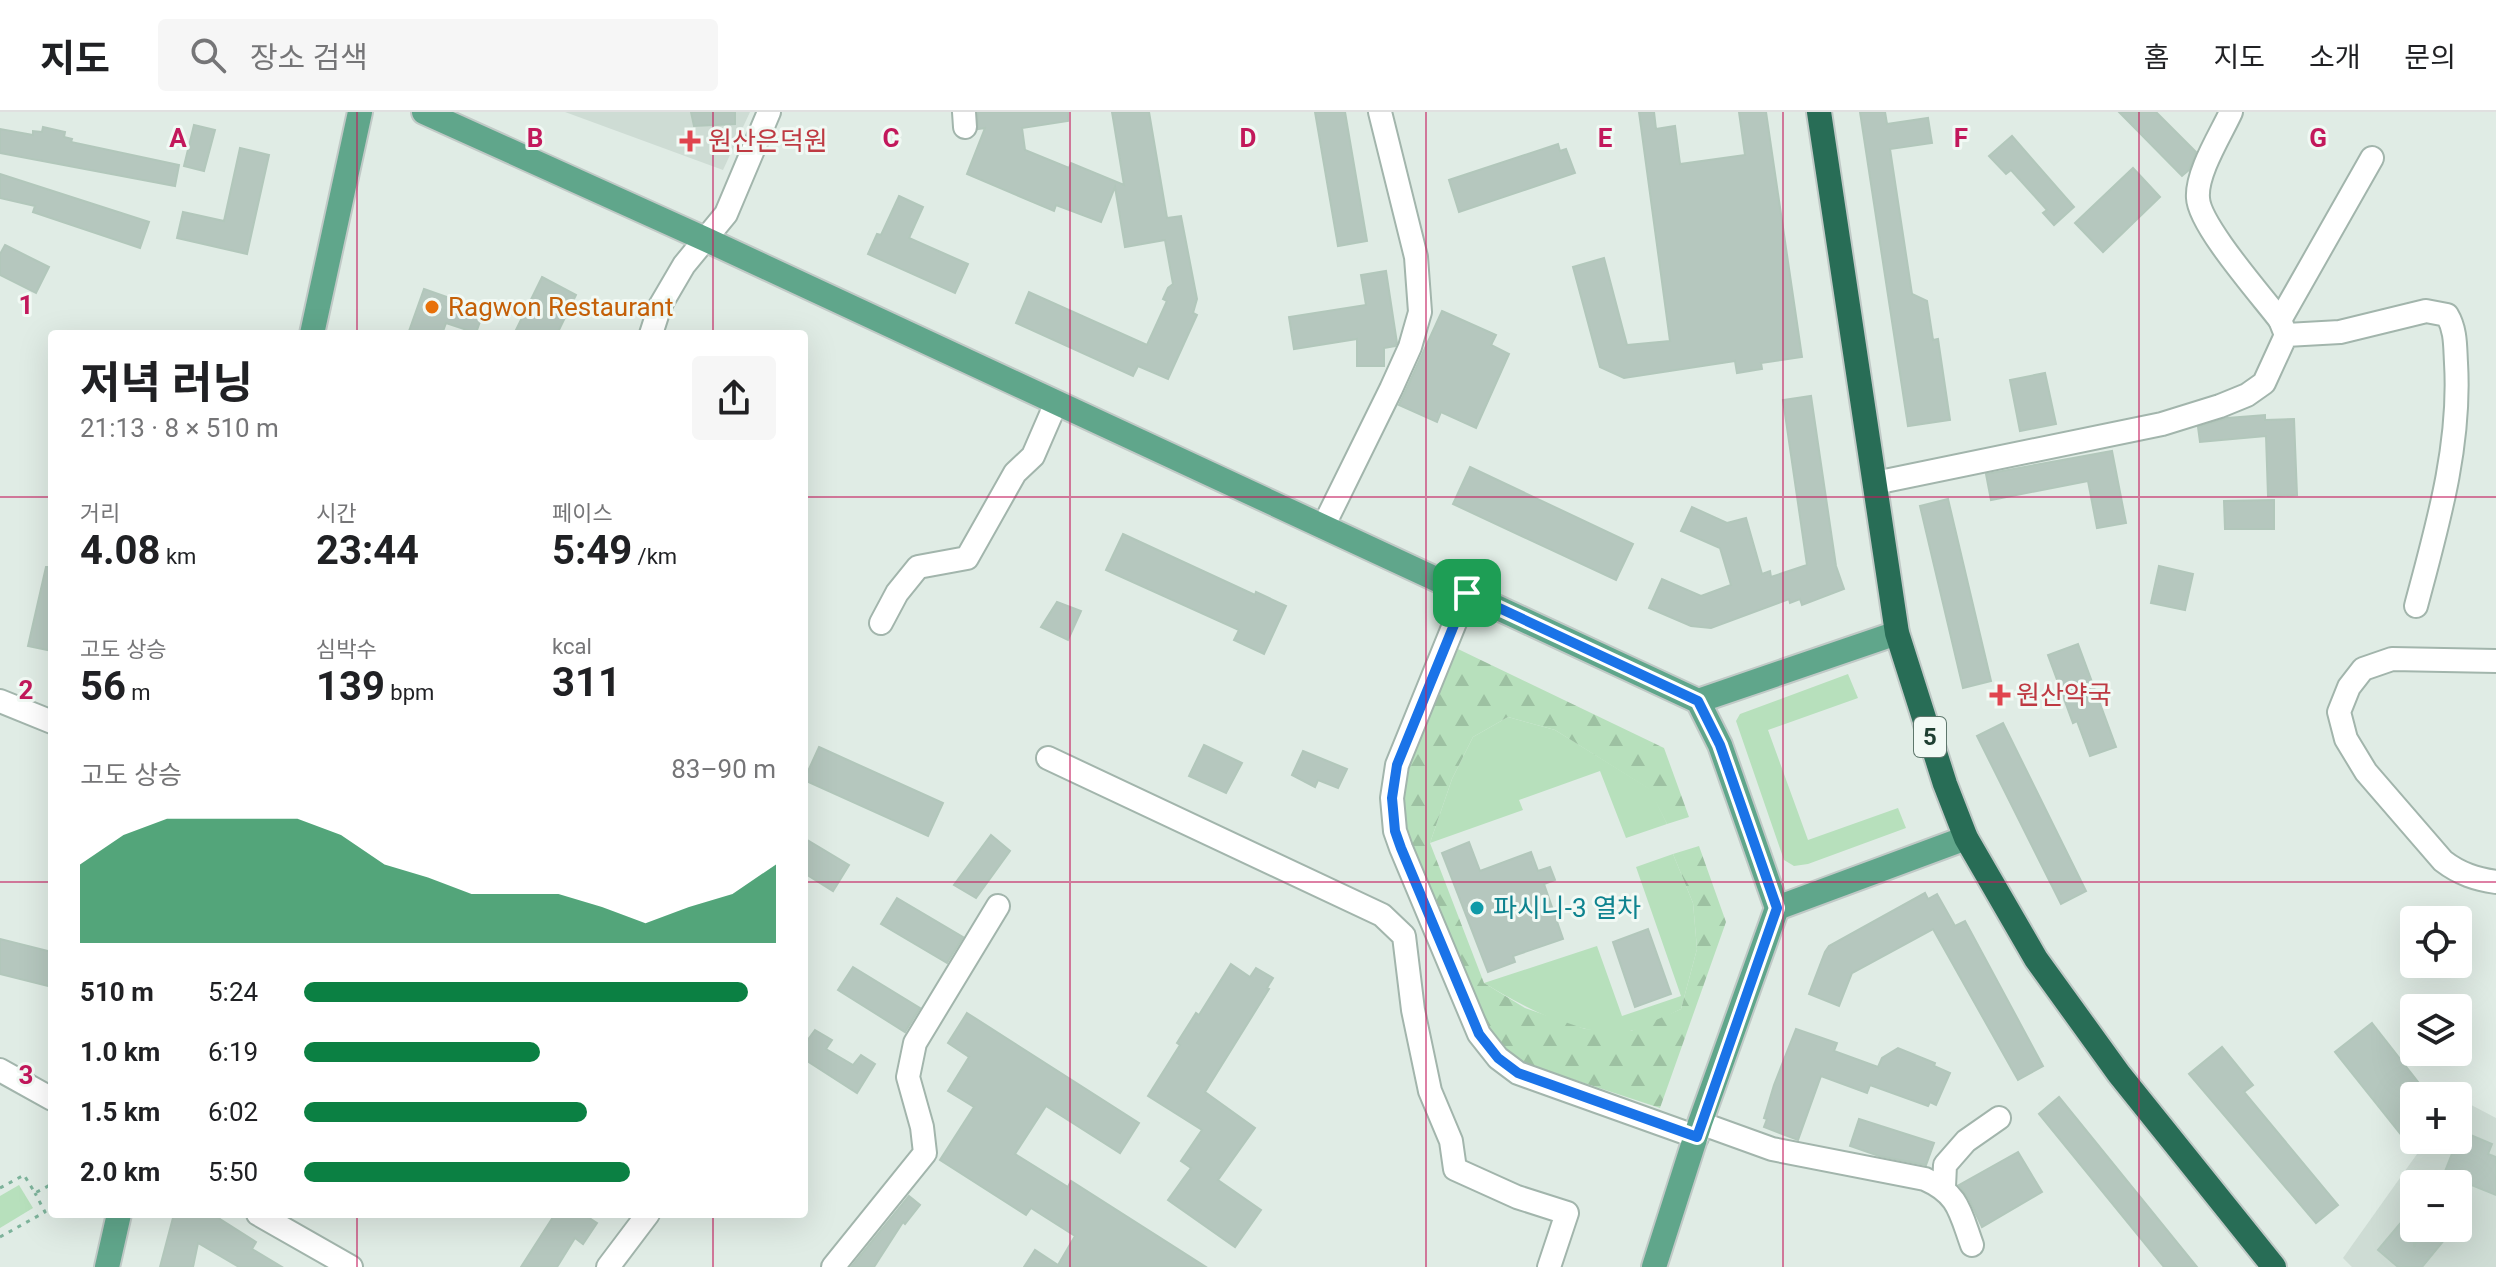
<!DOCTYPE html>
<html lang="ko">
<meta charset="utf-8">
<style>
body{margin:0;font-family:Roboto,"Noto Sans KR",sans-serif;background:#f6f6f6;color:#202124;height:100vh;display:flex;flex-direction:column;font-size:30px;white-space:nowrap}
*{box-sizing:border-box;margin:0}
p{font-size:26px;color:#757577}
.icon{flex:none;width:44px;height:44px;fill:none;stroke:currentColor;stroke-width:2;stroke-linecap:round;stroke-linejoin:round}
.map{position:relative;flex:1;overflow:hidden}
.side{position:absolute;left:48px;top:218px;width:760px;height:888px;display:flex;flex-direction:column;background:#fff;border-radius:8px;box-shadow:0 8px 32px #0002}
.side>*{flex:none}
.fabs{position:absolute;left:2400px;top:794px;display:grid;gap:16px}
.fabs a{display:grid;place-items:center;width:72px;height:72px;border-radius:8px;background:#fff;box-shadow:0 8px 32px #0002;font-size:40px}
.pin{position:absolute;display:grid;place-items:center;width:68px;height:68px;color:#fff;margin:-34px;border-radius:16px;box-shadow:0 4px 12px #0006}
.round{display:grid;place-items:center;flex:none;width:84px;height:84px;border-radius:8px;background:#f6f6f6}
.headline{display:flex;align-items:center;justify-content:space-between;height:136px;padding:0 32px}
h1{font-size:44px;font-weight:700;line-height:60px}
.metrics{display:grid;grid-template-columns:repeat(3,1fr);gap:12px;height:136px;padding:8px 32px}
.metrics div{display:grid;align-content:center}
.metrics b{font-size:40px;font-weight:700}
.metrics small{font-size:22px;font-weight:400}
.metrics p{font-size:22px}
.chart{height:224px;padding:16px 32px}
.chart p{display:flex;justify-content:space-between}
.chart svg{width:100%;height:144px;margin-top:8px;fill:#0b8043;opacity:.7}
ul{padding:0 32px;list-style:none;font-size:26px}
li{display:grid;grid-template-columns:128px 96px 1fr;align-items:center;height:60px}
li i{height:20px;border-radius:10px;background:#0b8043}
header{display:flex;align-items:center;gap:48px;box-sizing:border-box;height:112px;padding:0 40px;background:#fff;border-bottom:2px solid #e0e0e0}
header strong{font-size:38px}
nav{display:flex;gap:44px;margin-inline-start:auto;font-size:28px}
.search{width:560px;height:72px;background:#f6f6f6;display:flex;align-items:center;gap:20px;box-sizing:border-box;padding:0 28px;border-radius:8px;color:#757577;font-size:30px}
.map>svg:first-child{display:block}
.built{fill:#cedcd4;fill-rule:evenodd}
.green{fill:#b7e0bc}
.forest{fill:url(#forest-firs)}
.building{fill:#b5c7be;stroke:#b2c7bb;stroke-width:2}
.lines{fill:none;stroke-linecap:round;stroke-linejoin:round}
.minor-casing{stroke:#a2b5ac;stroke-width:26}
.major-casing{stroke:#c0c9c6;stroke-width:28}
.highway-casing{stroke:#c0c9c6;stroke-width:28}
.path{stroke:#7db39b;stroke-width:3;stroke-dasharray:4 6;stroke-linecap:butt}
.minor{stroke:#fff;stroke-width:22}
.major{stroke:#60a68b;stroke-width:24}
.highway{stroke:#286d56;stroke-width:24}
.route-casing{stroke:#fff;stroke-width:16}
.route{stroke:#1a73e8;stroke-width:10}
.grid{fill:none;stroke:#c2185b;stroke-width:2;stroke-opacity:0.55}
.health-dot{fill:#e0444e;stroke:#f1f9f4;stroke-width:3}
.food-dot{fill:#e8710a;stroke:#f1f9f4;stroke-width:3}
.culture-dot{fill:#0f9aa8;stroke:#f1f9f4;stroke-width:3}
.labels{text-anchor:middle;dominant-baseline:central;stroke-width:6;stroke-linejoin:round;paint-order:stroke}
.shield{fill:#f1f9f4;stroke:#5e776c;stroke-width:2}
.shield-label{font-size:24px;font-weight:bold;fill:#1f3f32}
.health-label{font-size:26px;fill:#be3a42;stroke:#f1f9f4;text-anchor:start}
.food-label{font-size:26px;fill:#c56008;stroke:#f1f9f4;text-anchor:start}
.culture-label{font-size:26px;fill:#0d838f;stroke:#f1f9f4;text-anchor:start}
.grid-label{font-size:26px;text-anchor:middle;font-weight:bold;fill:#c2185b;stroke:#f1f9f4;stroke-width:6;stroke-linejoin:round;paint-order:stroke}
</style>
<header>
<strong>지도</strong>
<div class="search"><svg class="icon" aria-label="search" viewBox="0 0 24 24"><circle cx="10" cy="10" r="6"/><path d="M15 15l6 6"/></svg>장소 검색</div>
<nav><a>홈</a><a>지도</a><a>소개</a><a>문의</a></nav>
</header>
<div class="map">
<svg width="2496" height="1155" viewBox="0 0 2496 1155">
<defs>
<pattern id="forest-firs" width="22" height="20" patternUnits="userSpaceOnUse" patternTransform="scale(2)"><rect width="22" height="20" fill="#b7e0bc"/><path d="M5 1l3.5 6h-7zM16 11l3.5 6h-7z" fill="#9dc1a2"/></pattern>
</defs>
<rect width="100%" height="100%" fill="#e0ece5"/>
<!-- built -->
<g class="built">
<polygon points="565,0 750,0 723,58"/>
<path d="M2458,986L2496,1006V1155H2352L2343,1146L2427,1028H2458ZM2414,1072H2458V1116H2414Z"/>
</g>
<!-- green -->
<g class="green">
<polygon points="1848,562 1858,586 1768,618 1808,728 1898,696 1906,716 1808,752 1794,754 1784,748 1736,609 1740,602"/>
<polygon points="1508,605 1555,618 1650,677 1667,712 1626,726 1600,659 1519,688 1523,698 1430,731 1452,667 1473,625"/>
<path d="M1673,742L1693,791L1697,837L1681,897C1666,904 1646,916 1630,919C1578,926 1526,896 1484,871L1597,834L1622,904L1681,884L1636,755Z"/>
<polygon points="19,1073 33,1096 0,1116 0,1084"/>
</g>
<!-- forest -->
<polygon class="forest" points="1458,537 1664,636 1689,705 1667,712 1649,677 1555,618 1508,605 1473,625 1452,667 1430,731 1484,871 1525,896 1585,917 1631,919 1681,897 1697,837 1693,791 1673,742 1699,734 1726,810 1660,996 1523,951 1506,941 1485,918 1403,721 1401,681 1407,655"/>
<!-- building -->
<g class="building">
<polygon points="691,0 735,0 735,12 694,14"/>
<polygon points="978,0 1068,0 1068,9 1022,16 1025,38 1069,56 1071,51 1124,73 1112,0 1149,0 1167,106 1181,104 1197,187 1193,201 1197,203 1168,267 1138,254 1133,264 1016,211 1029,180 1147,233 1167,189 1163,187 1168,176 1173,172 1165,128 1125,135 1115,75 1101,110 1056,93 1054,99 967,62 985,16 978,17"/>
<polygon points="1315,0 1345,0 1367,129 1338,134"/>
<polygon points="1639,0 1654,0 1656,17 1675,14 1680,52 1745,43 1739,0 1766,0 1802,245 1761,251 1762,257 1737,261 1735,249 1624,266 1600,255 1573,155 1604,146 1627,233 1670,229"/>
<polygon points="1860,0 1885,0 1887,12 1928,6 1932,31 1890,37 1912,182 1927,189 1933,228 1938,227 1950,308 1908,314"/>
<polygon points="2119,0 2156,0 2196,40 2189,58 2182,64"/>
<polygon points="194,13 215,18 204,59 184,54"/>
<polygon points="43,15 65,20 64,25 72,27 71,30 179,53 175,74 0,41 0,17 33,23 33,19 42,20"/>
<polygon points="2012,24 2074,95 2054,113 2043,101 2047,98 2011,58 2006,62 1989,44"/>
<polygon points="1558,32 1560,39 1566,37 1575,61 1459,100 1449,68"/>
<polygon points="240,36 269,43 247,142 177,126 183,100 224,109"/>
<polygon points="2133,56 2160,85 2103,140 2075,111"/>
<polygon points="0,62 149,110 140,136 33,100 35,94 0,86"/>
<polygon points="899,84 923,95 909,126 968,152 955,181 868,142 877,122 881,123"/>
<polygon points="5,133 49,155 36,181 0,163 0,142"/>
<polygon points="1386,159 1397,231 1395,234 1384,236 1384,254 1357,254 1357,227 1294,237 1289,205 1366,193 1361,163"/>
<polygon points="542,165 576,183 557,222 514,222"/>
<polygon points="424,177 484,198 476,221 446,211 442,222 408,222"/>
<polygon points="1442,199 1496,223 1491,233 1509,242 1476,316 1441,300 1437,310 1399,293"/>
<polygon points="2045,261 2056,312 2020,319 2010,268"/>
<polygon points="1811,284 1836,454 1844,477 1802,493 1800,487 1790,491 1789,487 1711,516 1691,514 1649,496 1662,467 1701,484 1731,473 1720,436 1681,419 1692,395 1727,411 1746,406 1762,462 1770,459 1771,465 1807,453 1783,288"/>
<polygon points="2265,303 2265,308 2294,307 2297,383 2268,384 2266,324 2200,330 2198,315 2227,306"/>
<polygon points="2112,339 2126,411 2097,416 2088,369 1991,388 1986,362"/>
<polygon points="1470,355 1633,432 1616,468 1453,392"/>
<polygon points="1948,387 1991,569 1963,576 1920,394"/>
<polygon points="2274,388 2274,417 2225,417 2224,389"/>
<polygon points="1123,422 1255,483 1256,480 1286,494 1264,542 1234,528 1239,518 1106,458"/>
<polygon points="2159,454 2193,462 2185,498 2151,491"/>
<polygon points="46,455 52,455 52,539 28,534"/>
<polygon points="1057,490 1081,499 1068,528 1041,515"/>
<polygon points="2078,532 2116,635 2090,644 2077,609 2073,611 2048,543"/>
<polygon points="2003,611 2086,779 2061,792 1977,624"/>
<polygon points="1204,633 1242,651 1226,681 1189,664"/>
<polygon points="819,635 943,691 928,724 804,668"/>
<polygon points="1303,639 1347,657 1338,676 1318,668 1315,675 1292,663"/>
<polygon points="991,723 1010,739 976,786 954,773"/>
<polygon points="804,726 849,753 833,779 804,761"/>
<polygon points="1469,730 1480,759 1531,740 1538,759 1550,755 1555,768 1544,772 1563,827 1513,844 1515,850 1488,860 1442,741"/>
<polygon points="1925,781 1928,787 1937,782 1955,814 1965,809 2043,954 2018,968 1933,817 1852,861 1839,894 1809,882 1825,840 1829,834"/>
<polygon points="897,786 963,825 947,851 881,812"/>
<polygon points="1648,817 1671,882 1635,895 1613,830"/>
<polygon points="0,827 52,840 52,875 0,862"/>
<polygon points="1231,852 1250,865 1256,856 1273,866 1267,876 1269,877 1205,980 1255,1016 1218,1068 1261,1098 1235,1135 1168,1088 1191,1056 1181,1049 1202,1018 1148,984 1180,933 1177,931 1196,901 1199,903"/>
<polygon points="853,855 920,896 905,920 838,878"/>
<polygon points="967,901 1139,1011 1120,1041 1046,994 1015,1042 1068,1075 1071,1069 1206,1155 1024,1155 1035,1138 1058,1153 1075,1124 1031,1096 1026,1103 940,1048 974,995 948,979 969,945 948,931"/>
<polygon points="2372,911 2429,984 2414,984 2414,1039 2335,940"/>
<polygon points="1796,917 1837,931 1834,939 1878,955 1882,946 1898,936 1935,951 1934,954 1950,961 1936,993 1930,990 1928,994 1870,973 1867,981 1821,964 1798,1028 1764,1015 1767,1007 1764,1006 1774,973"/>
<polygon points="815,918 832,928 826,937 853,953 861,943 875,952 857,981 804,947 804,933"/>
<polygon points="2222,935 2253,973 2244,980 2338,1093 2316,1111 2189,962"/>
<polygon points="2059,985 2197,1155 2164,1155 2039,1002"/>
<polygon points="1859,1007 1934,1031 1926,1053 1879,1044 1850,1034"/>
<polygon points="2461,1019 2492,1032 2488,1042 2496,1045 2496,1083 2444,1062"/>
<polygon points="2018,1040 2042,1080 1982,1115 1969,1087 1959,1073"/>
<polygon points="909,1084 920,1093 905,1112 903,1110 874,1155 851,1155"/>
<polygon points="2414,1095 2414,1135 2422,1116 2454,1116 2422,1155 2398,1155 2378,1138"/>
<polygon points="174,1102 212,1102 256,1130 252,1137 282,1155 239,1155 198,1131 193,1155 160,1155"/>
<polygon points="555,1102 583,1102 597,1111 583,1132 575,1126 557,1155 521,1155"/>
</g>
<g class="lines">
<!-- minor casing -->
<g class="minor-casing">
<g id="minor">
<polyline points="964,0 965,15"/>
<path d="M2231,0C2221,22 2196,61 2198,86C2199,113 2261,183 2280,208L2286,223"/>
<polyline points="2280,208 2372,46"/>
<polyline points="651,222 660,194 684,153 726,102 769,0"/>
<path d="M1875,371L2162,312L2220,294L2247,283L2264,271L2286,223L2340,220L2426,199L2447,203C2456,218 2455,234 2456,251C2461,334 2437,415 2416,494"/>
<polyline points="1323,415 1391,277 1410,235 1420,200 1416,145 1380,0"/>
<polyline points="1467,481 1397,653 1392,686 1395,719 1401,736 1479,922 1498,946 1518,961 1697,1025"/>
<polyline points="881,511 897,481 918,455 967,446 1015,361 1033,344 1056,291"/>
<path d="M2496,549L2392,547L2363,557L2349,575L2339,600L2346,627L2366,660L2443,749C2460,762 2476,767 2496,770"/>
<polyline points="0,589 52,610"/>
<polyline points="1048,646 1382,803 1404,824 1413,898 1430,979 1451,1029 1455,1057 1517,1085 1567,1101 1549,1155"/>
<polyline points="0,958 52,987"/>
<path d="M1700,1011L1772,1037L1925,1067C1959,1082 1960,1100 1972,1133"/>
<polyline points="1944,1075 1945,1053 1966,1029 1999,1006"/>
<polyline points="258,1102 351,1155"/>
<polyline points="608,1155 648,1102"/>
<polyline points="833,1155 925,1041 922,1015 908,965 915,931 998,794"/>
</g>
</g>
<!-- major casing -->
<g class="major-casing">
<g id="major">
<polyline points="424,0 707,128 1698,589 1720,633 1777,796 1700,1011 1654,1155"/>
<polyline points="312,222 360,0"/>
<polyline points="1698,589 1897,521"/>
<polyline points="1777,796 1966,726"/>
<polyline points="107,1155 119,1102"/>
</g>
</g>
<!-- highway casing -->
<g class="highway-casing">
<polyline id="highway" points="1819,0 1897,521 1945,672 1966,726 2036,847 2119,962 2274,1155"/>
</g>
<!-- path -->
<g class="path">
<polyline points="0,1076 24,1063 35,1081 52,1072"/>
<polyline points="0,1125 45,1100 35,1081"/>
</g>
<!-- minor -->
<use href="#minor" class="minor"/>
<!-- major -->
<use href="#major" class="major"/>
<!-- highway -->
<use href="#highway" class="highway"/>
</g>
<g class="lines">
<!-- route casing -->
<g class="route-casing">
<polygon id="route" points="1467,481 1698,589 1720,633 1777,796 1697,1025 1518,961 1498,946 1479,922 1401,736 1395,719 1392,686 1397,653"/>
</g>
<!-- route -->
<use href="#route" class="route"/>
</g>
<!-- grid -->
<path class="grid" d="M357,0V222M713,0V222M1070,0V1155M1426,0V1155M1783,0V1155M2139,0V1155M0,385H52M804,385H2496M0,770H52M804,770H2496M357,1102V1155M713,1102V1155"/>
<!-- markers -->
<g class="health-dot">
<path d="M686 17h8v8h8v8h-8v8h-8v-8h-8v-8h8z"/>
<path d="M1996 571h8v8h8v8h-8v8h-8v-8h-8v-8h8z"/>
</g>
<circle class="food-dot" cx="432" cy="195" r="8"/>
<circle class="culture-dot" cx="1477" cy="796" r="8"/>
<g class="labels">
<!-- shield labels -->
<rect class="shield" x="1914" y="605" width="32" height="40" rx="6"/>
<g class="shield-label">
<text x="1930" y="625">5</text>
</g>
<!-- health labels -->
<g class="health-label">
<text x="708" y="29">원산은덕원</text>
<text x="2016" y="583">원산약국</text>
</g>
<!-- food labels -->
<g class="food-label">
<text x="448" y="195">Ragwon Restaurant</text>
</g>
<!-- culture labels -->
<g class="culture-label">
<text x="1493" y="796">파시니-3 열차</text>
</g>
</g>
<g class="grid-label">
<text x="178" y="35">A</text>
<text x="535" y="35">B</text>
<text x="891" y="35">C</text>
<text x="1248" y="35">D</text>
<text x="1605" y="35">E</text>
<text x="1961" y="35">F</text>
<text x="2318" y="35">G</text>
<text x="26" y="202">1</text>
<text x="26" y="587">2</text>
<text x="26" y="972">3</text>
</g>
</svg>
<div class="fabs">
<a><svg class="icon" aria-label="locate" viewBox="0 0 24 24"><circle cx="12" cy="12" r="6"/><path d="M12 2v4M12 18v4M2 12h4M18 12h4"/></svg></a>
<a><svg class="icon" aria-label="layers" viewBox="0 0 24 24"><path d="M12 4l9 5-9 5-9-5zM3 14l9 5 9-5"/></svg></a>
<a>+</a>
<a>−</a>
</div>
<div class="pin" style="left:1467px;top:481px;background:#1e9e55"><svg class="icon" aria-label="arrive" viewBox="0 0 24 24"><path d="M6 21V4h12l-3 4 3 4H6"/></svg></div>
<section class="side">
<div class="headline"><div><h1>저녁 러닝</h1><p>21:13 · 8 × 510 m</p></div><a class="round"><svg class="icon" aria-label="share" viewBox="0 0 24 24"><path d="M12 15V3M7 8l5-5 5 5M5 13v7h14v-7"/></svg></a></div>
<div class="metrics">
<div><p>거리</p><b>4.08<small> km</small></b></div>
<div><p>시간</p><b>23:44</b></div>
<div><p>페이스</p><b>5:49<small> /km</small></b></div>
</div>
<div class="metrics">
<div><p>고도 상승</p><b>56<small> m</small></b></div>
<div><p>심박수</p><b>139<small> bpm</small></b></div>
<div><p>kcal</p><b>311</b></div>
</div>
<div class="chart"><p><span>고도 상승</span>83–90 m</p>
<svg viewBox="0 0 160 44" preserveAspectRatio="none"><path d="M0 44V20L10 11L20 6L30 6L40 6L50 6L60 11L70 20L80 24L90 29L100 29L110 29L120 33L130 38L140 33L150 29L160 20V44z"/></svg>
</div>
<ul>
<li><b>510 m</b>5:24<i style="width:94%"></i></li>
<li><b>1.0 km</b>6:19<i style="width:50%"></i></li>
<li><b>1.5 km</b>6:02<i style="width:60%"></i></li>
<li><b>2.0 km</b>5:50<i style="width:69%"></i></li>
</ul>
</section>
</div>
